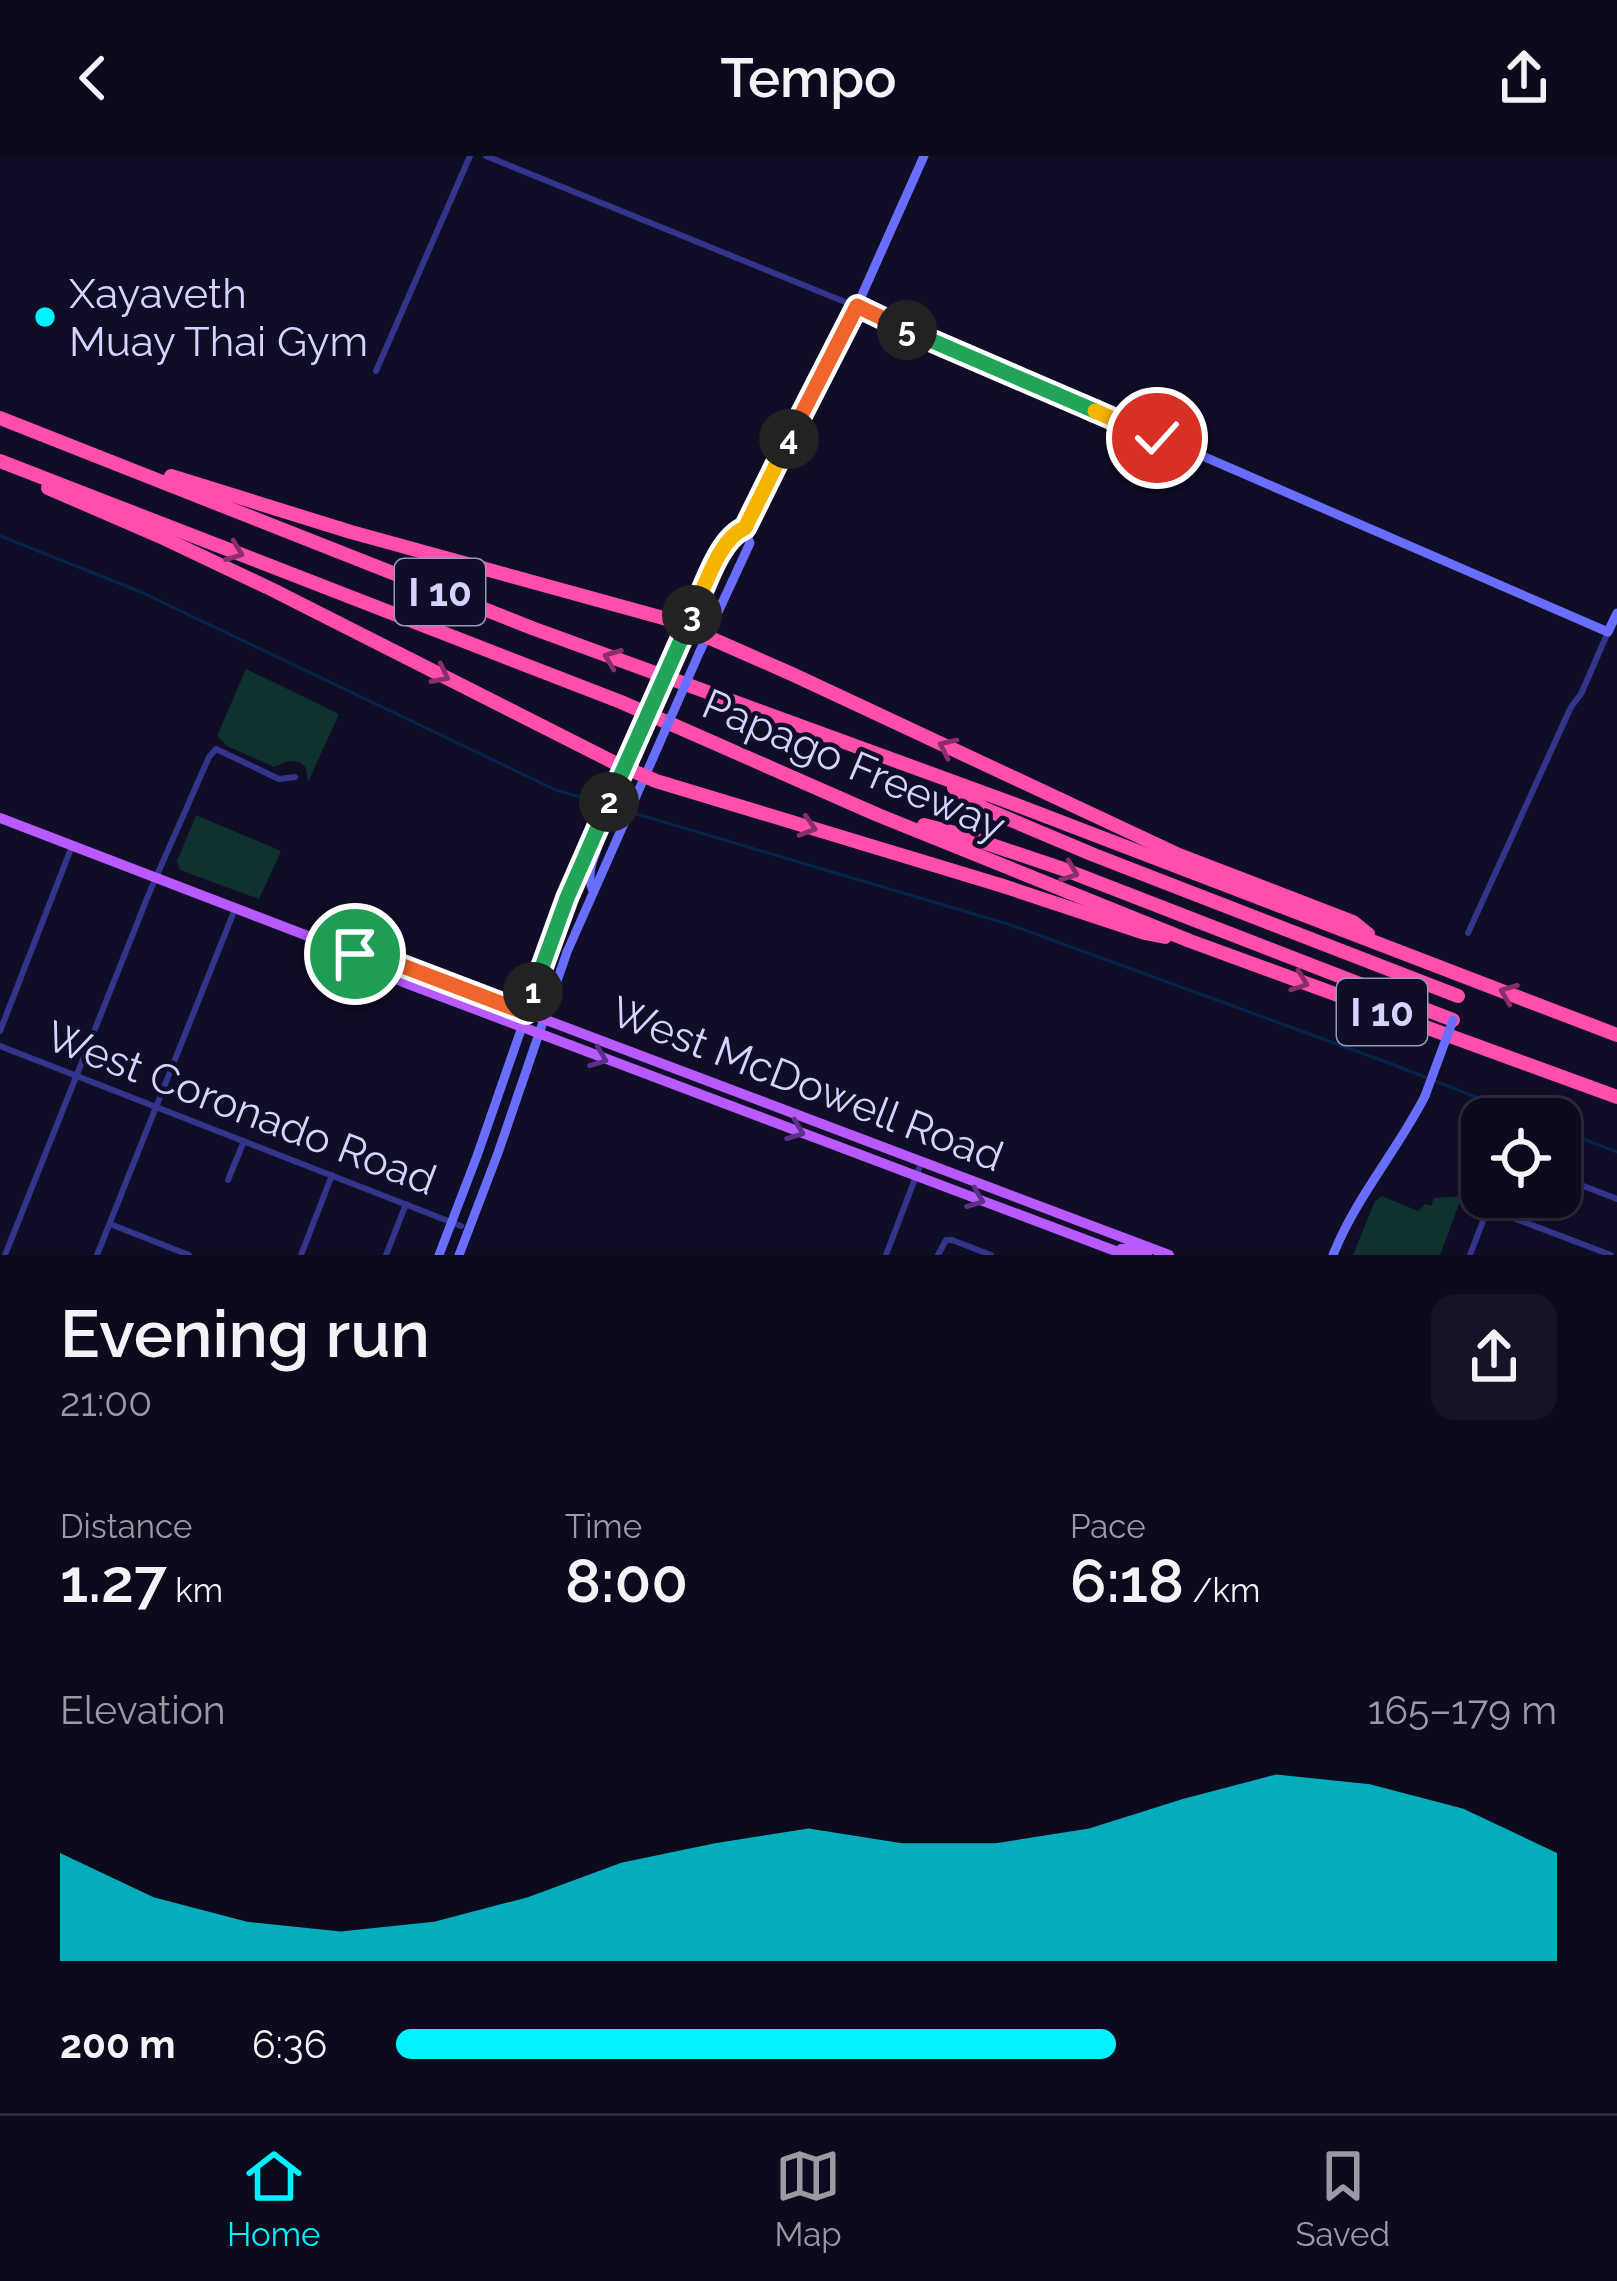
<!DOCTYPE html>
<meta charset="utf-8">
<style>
body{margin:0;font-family:Raleway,sans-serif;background:#151326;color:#f1f3f6;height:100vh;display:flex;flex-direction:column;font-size:45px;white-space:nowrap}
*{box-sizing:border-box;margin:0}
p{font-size:39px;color:#9a9aa4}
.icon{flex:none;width:66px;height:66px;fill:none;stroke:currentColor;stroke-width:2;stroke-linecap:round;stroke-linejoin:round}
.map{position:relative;height:1099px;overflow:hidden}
.side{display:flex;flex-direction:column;background:#0c0a1d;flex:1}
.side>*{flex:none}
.buttons{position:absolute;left:1461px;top:942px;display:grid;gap:24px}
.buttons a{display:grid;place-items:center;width:120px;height:120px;border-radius:24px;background:#0c0a1d;box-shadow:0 3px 9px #0004,0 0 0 3px #2c2b3b;font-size:60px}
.pin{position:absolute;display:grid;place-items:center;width:102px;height:102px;color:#fff;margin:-51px;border:6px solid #fff;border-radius:50%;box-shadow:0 3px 12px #0007}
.km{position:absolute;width:60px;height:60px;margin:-30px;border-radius:50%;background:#222;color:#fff;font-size:33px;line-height:60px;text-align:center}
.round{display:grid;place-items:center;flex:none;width:126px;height:126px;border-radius:24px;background:#151326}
.headline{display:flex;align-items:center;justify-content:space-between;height:204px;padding:0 60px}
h1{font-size:66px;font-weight:600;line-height:90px}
.stats{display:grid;grid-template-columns:repeat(3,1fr);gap:18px;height:204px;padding:12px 60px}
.stats div{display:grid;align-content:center}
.stats b{font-size:60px;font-weight:600}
.stats small{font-size:33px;font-weight:400}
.stats p{font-size:33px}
.chart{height:336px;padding:24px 60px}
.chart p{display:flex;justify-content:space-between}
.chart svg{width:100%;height:216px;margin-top:12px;fill:#00f2fe;opacity:.7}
ul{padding:0 60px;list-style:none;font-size:39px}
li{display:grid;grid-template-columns:192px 144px 1fr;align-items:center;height:90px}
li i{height:30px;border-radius:15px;background:#00f2fe}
header{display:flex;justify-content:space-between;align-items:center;height:156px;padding:0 60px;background:#0c0a1d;font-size:54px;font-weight:600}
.tabs{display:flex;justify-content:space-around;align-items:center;height:168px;border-top:3px solid #2c2b3b;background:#0c0a1d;font-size:33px;color:#9a9aa4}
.tabs a{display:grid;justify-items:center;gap:6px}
.tabs .current{color:#00f2fe}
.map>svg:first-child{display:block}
.green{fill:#0f312e}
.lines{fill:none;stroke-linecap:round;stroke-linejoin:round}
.stream{stroke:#07244b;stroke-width:3}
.street{stroke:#33358a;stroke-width:6}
.secondary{stroke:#6a6eff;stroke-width:9}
.primary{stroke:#b85aff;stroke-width:10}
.highway{stroke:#ff4eac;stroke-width:14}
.secondary-bridge{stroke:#6a6eff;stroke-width:9}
.oneway{stroke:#882e6a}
.oneway2{stroke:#5c3088}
.split-1-casing{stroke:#fff;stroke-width:24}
.split-2-casing{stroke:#fff;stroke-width:24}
.split-3-casing{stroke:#fff;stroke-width:24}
.split-4-casing{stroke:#fff;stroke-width:24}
.split-5-casing{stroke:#fff;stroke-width:24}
.split-6-casing{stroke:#fff;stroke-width:24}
.split-7-casing{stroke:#fff;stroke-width:24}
.split-1{stroke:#f0652b;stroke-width:15}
.split-2{stroke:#22a559;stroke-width:15}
.split-3{stroke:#22a559;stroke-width:15}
.split-4{stroke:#f5b400;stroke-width:15}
.split-5{stroke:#f0652b;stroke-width:15}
.split-6{stroke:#22a559;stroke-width:15}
.split-7{stroke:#f5b400;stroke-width:15}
.poi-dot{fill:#00f2fe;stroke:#100d27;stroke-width:4.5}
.labels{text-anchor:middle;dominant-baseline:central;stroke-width:9;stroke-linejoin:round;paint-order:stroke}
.shield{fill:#100d27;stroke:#9a98be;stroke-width:3}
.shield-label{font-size:39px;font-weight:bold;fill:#d5d3ff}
.poi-label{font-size:42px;fill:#d5d3ff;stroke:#100d27;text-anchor:start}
.street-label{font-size:42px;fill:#d5d3ff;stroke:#100d27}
</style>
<header><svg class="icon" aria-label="back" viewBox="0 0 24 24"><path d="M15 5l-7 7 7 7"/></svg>Tempo<svg class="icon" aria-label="share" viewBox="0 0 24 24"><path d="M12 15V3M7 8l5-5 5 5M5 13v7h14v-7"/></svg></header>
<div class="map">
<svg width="1617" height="1099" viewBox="0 0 1617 1099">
<rect width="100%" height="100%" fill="#100d27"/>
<!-- green -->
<g class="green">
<path d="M246,513L339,558L308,626L306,612C296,600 286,606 274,611L227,590L217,580Z"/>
<polygon points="196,659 281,695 259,743 180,714 177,705"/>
<polygon points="1382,1040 1418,1055 1425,1048 1431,1050 1434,1042 1462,1040 1440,1099 1353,1099 1375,1045"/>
</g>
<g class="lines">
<!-- stream -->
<g class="stream">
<polyline points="0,380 141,436 556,634 1011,769 1389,907 1532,963"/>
<polyline points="1560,974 1617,996"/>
</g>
<!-- street -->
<g class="street">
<polyline points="486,0 855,150"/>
<polyline points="376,215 470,0"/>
<polyline points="1468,777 1571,551 1581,538 1608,476"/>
<polyline points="0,875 72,690"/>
<polyline points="0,890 461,1070"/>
<polyline points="1560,1021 1617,1043"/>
<polyline points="228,1024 244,985"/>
<polyline points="1487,1052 1611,1099"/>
<polyline points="110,1068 189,1099"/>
<polyline points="5,1099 150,735 209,601 216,593 279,623 295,621"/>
<polyline points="97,1099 235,753"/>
<polyline points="301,1099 332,1019"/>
<polyline points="386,1099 406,1048"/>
<polyline points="886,1099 921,1007"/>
<polyline points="938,1099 946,1084 952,1084 991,1099"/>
<polyline points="1470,1099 1492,1041"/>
</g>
<!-- secondary -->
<g class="secondary">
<polyline points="857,150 1608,476 1617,457"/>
<polyline points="679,488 723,391 731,378 744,372 857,150 924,0"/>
<polyline points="700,495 750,387 744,372"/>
<path d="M593,735C583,711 601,695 602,672"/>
<polyline points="439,1099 477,1000 567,742 632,593"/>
<polyline points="459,1099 498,997 567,796 653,602"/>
<path d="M1333,1099C1356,1041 1397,995 1425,940"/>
</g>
<!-- primary -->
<g class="primary">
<polyline points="0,662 355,798 366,796 1169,1099"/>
<polyline points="355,798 361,808 403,826 1126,1099"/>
<polyline points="1121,1093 1129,1093 1147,1099"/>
</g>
<!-- highway -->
<g class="highway">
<polyline points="0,262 532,472 1006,645 1617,879"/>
<polyline points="0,305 621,546 878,659 1190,785 1617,941"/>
<polyline points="171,320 351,376 667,463 794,519 1179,699 1353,766 1368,778"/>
<polyline points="48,332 159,380 271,433 613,606 656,625 1000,729 1145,777 1165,781"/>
<polyline points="954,632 985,653 1094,699 1458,840"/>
<polyline points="924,669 959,678 1063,713 1453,864"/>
</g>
<!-- secondary-bridge -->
<g class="secondary-bridge">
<polyline points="632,593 679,488"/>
<polyline points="653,602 700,495"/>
<polyline points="1425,940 1453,864"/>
</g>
</g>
<!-- one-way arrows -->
<defs><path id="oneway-chevron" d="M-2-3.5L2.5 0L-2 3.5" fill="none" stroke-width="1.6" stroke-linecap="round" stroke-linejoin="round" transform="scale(3)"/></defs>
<g class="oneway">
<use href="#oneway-chevron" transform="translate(235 396) rotate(21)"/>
<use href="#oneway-chevron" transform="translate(612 502) rotate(-159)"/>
<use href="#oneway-chevron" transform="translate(441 519) rotate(27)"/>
<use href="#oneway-chevron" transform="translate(947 591) rotate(-155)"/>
<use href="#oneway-chevron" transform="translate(808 671) rotate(17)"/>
<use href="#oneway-chevron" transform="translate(1070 716) rotate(21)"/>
<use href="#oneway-chevron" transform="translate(1300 826) rotate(20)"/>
<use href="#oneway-chevron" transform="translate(1508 837) rotate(-159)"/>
</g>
<g class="oneway2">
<use href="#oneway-chevron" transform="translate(599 902) rotate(21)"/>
<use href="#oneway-chevron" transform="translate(796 975) rotate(21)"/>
<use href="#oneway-chevron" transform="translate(976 1043) rotate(21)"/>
</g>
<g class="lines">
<!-- split-1 casing -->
<g class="split-1-casing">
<polyline id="split-1" points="355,798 366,796 526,857 533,836"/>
</g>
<!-- split-2 casing -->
<g class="split-2-casing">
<polyline id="split-2" points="533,836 567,742 609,646"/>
</g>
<!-- split-3 casing -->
<g class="split-3-casing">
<polyline id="split-3" points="609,646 692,459"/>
</g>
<!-- split-4 casing -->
<g class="split-4-casing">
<path id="split-4" d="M692,459C704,433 719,382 745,372L789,283"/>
</g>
<!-- split-5 casing -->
<g class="split-5-casing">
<polyline id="split-5" points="789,283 857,150 907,174"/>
</g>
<!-- split-6 casing -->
<g class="split-6-casing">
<polyline id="split-6" points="907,174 1095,255"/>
</g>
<!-- split-7 casing -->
<g class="split-7-casing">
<polyline id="split-7" points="1095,255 1157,282"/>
</g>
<!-- split-1 -->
<use href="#split-1" class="split-1"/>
<!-- split-2 -->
<use href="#split-2" class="split-2"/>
<!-- split-3 -->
<use href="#split-3" class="split-3"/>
<!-- split-4 -->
<use href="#split-4" class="split-4"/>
<!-- split-5 -->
<use href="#split-5" class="split-5"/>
<!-- split-6 -->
<use href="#split-6" class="split-6"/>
<!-- split-7 -->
<use href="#split-7" class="split-7"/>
</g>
<!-- markers -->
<circle class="poi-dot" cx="45" cy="161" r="12"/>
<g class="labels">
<!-- shield labels -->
<g class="shield">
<rect x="395" y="403" width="90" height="66" rx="9"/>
<rect x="1337" y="823" width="90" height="66" rx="9"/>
</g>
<g class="shield-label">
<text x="440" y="436">I 10</text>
<text x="1382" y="856">I 10</text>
</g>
<!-- poi labels -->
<g class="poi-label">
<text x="69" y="137">Xayaveth<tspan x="69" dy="48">Muay Thai Gym</tspan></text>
</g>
<!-- street labels -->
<g class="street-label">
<text transform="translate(854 609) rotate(23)">Papago Freeway</text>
<text transform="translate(807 928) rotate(21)">West McDowell Road</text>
<text transform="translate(241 952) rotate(21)">West Coronado Road</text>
</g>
</g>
</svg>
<div class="buttons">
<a><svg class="icon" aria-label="locate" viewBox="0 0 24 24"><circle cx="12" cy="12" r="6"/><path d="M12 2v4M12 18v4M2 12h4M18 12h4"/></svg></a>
</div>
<div class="pin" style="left:355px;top:798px;background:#1e9e55"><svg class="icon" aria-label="arrive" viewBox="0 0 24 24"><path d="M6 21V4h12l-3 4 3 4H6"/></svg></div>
<div class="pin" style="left:1157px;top:282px;background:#d93025"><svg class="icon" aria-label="check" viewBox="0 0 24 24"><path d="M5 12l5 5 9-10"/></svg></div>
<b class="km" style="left:533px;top:836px">1</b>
<b class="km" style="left:609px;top:646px">2</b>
<b class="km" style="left:692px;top:459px">3</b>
<b class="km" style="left:789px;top:283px">4</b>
<b class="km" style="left:907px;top:174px">5</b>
</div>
<section class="side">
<div class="headline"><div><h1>Evening run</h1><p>21:00</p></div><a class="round"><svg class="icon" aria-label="share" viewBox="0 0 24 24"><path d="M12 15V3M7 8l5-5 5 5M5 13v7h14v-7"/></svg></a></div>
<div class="stats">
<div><p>Distance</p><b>1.27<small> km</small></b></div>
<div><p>Time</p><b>8:00</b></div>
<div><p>Pace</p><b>6:18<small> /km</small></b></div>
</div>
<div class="chart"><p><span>Elevation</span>165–179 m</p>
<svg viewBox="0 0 160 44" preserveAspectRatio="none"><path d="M0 44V22L10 31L20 36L30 38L40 36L50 31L60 24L70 20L80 17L90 20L100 20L110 17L120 11L130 6L140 8L150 13L160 22V44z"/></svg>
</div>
<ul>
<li><b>200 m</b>6:36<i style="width:62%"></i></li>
</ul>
</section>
<nav class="tabs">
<a class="current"><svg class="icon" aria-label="home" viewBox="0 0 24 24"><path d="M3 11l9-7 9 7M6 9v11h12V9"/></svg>Home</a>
<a><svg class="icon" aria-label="map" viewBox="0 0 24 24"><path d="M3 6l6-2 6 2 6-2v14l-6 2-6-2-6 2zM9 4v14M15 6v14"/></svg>Map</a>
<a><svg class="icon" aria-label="saved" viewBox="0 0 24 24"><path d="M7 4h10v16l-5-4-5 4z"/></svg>Saved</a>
</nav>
